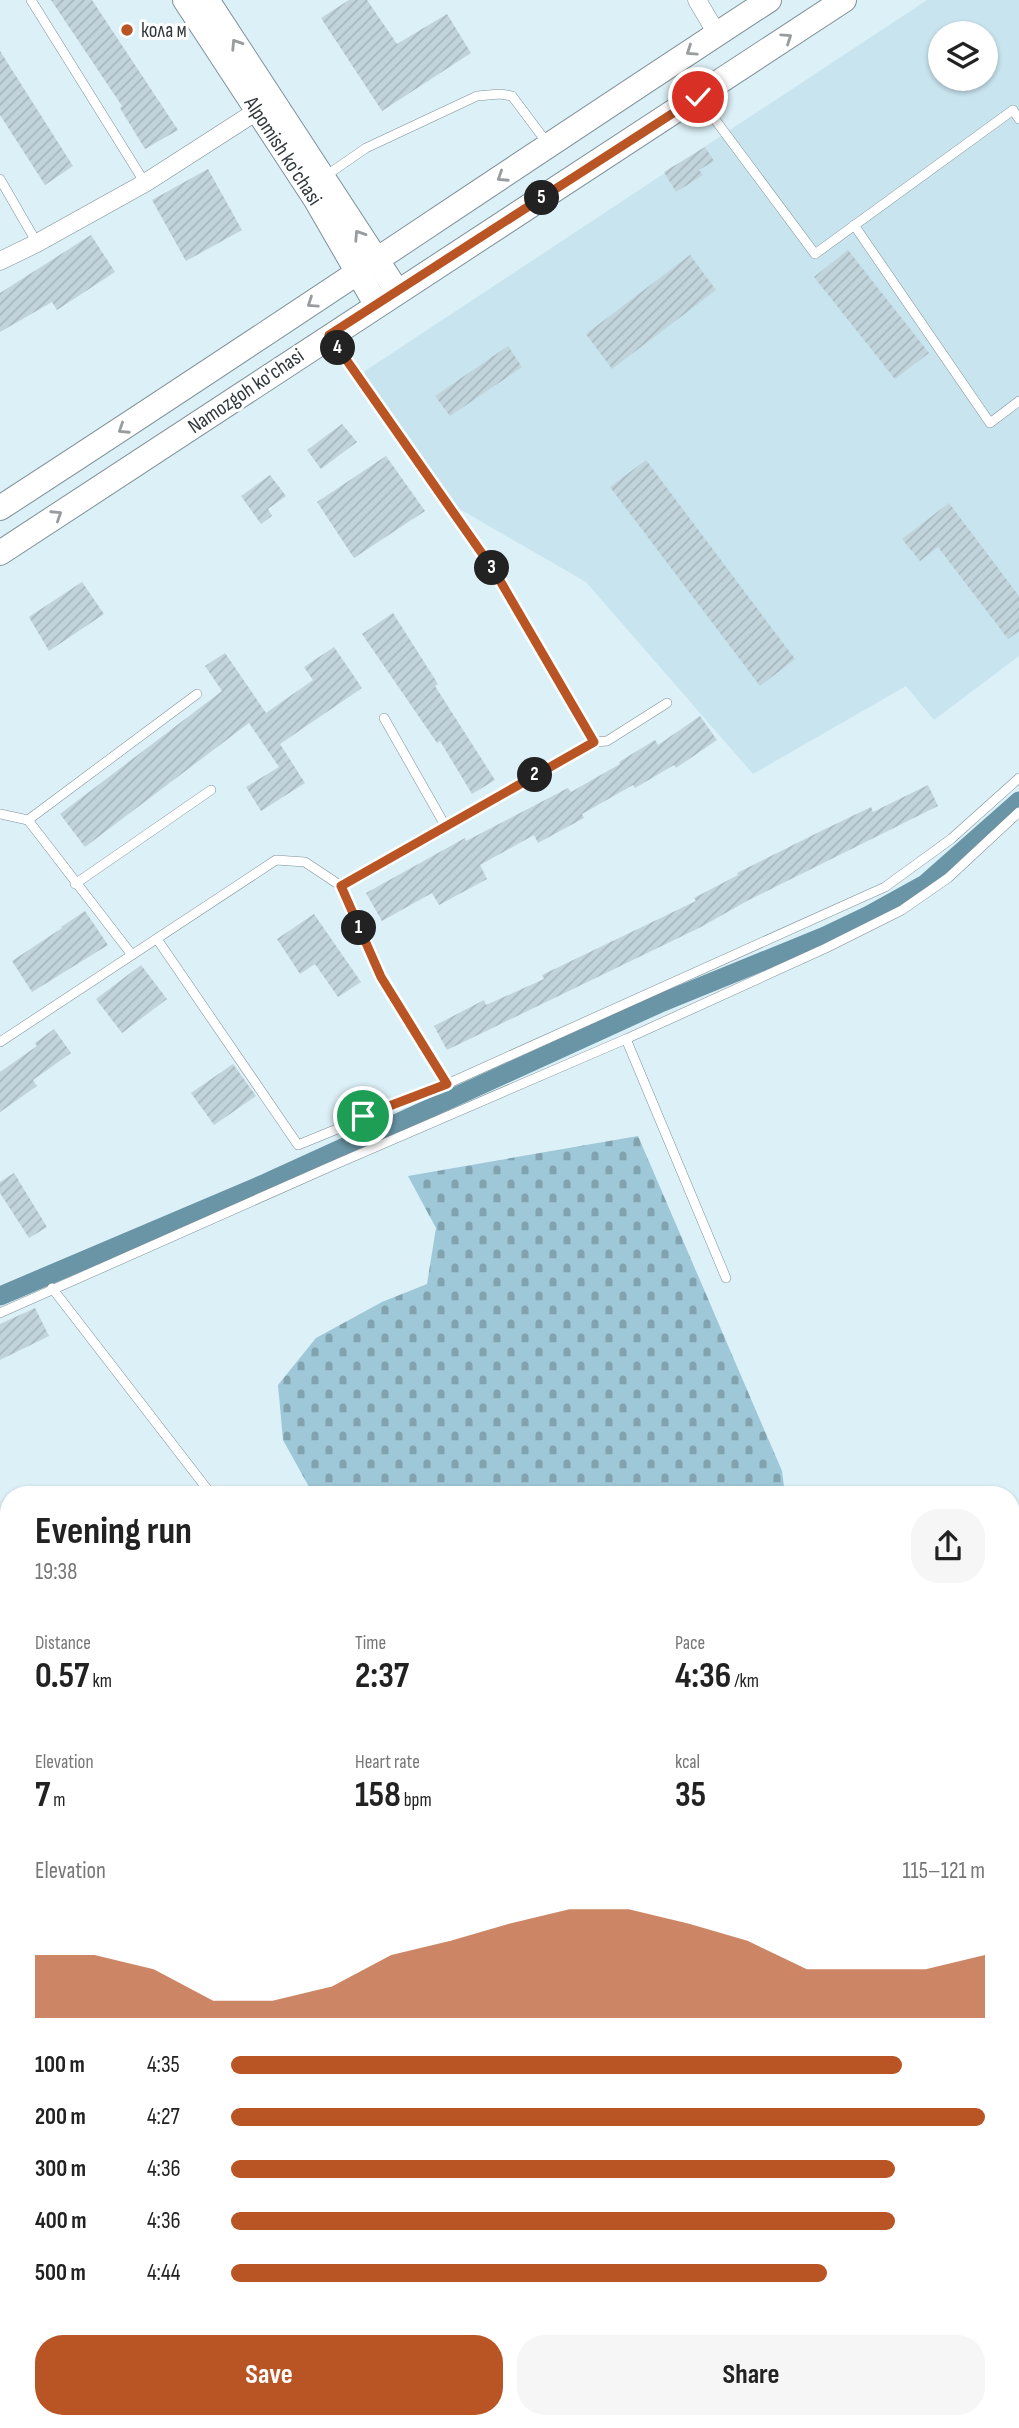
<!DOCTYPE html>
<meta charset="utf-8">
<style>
body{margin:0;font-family:"Sofia Sans Condensed",sans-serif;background:#f6f6f6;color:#222;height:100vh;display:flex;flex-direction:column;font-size:26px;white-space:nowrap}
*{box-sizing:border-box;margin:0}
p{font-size:23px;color:#767676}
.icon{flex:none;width:38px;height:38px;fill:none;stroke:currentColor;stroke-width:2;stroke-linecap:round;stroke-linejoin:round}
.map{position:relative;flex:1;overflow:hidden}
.sheet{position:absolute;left:0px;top:1486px;width:1020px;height:943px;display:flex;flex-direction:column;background:#fff;border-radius:28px 28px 0 0;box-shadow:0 2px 5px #0004}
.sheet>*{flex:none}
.tools{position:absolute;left:928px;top:21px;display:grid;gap:14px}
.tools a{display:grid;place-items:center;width:70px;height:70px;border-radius:50%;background:#fff;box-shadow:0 2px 5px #0004;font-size:35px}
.pin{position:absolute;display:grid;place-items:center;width:60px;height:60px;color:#fff;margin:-30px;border:4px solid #fff;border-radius:50%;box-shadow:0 2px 7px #0007}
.km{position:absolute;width:35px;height:35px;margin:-18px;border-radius:50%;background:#222;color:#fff;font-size:19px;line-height:35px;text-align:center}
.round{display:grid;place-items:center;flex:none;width:74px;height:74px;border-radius:28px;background:#f6f6f6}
.headline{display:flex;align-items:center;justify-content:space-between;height:119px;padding:0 35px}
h1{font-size:38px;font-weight:700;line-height:52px}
.metrics{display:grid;grid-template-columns:repeat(3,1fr);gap:10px;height:119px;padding:7px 35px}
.metrics div{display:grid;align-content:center}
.metrics b{font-size:35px;font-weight:700}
.metrics small{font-size:19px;font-weight:400}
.metrics p{font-size:19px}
.chart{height:196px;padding:14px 35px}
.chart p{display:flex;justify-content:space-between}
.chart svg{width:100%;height:126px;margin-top:7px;fill:#b95424;opacity:.7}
.action{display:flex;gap:14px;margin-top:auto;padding:14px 35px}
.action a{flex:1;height:80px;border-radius:28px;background:#b95424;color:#fff;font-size:28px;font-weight:700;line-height:80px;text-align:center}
.action a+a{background:#f6f6f6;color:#222}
ul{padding:0 35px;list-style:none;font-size:23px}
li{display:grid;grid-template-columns:112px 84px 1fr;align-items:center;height:52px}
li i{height:18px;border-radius:9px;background:#b95424}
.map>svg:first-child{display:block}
.built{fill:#c8e4ee;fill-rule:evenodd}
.cemetery{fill:url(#cemetery-stones)}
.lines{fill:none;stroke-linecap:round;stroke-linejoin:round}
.stream{stroke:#6995a6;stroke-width:5}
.canal{stroke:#6995a6;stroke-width:19}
.building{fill:url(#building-hatch)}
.service-casing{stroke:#7f9097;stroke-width:10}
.minor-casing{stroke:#7f9097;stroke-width:19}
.secondary-casing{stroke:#7f9097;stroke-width:26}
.service{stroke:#fff;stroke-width:9}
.minor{stroke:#fff;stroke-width:18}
.secondary{stroke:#fff;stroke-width:24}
.oneway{stroke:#989c9e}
.route-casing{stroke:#fff;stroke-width:14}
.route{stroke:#b95424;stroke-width:9}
.poi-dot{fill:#b95424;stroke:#fff;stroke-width:2.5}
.labels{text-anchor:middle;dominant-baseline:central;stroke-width:6;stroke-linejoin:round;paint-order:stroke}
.poi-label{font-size:21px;fill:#31393c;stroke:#fff;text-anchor:start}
.street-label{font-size:21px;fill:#31393c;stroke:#fff}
</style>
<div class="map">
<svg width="1019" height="2428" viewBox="0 0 1019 2428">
<defs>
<pattern id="cemetery-stones" width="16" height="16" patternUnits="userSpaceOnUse" patternTransform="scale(1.75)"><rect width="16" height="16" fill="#9ec7d7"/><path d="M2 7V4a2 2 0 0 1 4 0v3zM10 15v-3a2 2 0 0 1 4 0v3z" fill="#81a3b0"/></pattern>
<pattern id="building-hatch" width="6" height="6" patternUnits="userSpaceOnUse" patternTransform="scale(1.75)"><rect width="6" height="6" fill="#c1d4db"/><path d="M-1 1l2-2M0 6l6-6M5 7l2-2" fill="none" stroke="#a6b7bd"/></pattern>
</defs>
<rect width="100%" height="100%" fill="#dcf0f7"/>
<!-- built -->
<path class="built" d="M927,0H1019V656L934,720L906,686L753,774L586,582L456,507L362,373ZM940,33H985V79H940Z"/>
<!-- cemetery -->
<polygon class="cemetery" points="638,1136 782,1471 785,1494 523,1494 520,1492 513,1494 313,1494 283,1440 278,1385 316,1338 382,1302 427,1284 436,1228 408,1176"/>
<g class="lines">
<!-- stream -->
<polyline class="stream" points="1019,2200 1019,2201"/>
<!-- canal -->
<polyline class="canal" points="0,1296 266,1183 658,1004 825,936 869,915 925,884 1019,801"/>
</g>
<!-- building -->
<g class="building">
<polygon points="51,0 92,0 178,130 145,149 120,108 122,106"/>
<polygon points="349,0 367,0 397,44 447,14 471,53 382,111 321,18"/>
<polygon points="0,51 73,166 45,185 0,115"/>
<polygon points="705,147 714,161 699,170 703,175 676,192 664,172"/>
<polygon points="208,169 242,230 186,261 152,200"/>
<polygon points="91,235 115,272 57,310 52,302 0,332 0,293"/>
<polygon points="848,250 929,353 895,379 814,277"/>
<polygon points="690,255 716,290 612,369 586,334"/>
<polygon points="508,346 522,367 450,416 435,396"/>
<polygon points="342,424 357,442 321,469 307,450"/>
<polygon points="386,456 425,511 354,558 317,502"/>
<polygon points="646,460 795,659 760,686 610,487"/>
<polygon points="270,475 286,496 268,509 272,516 261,524 241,496"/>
<polygon points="949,503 1019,596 1019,631 1008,639 938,547 920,561 902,539"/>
<polygon points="82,582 104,614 49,651 29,617"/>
<polygon points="393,613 438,684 435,686 495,780 472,794 440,741 437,743 362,634"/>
<polygon points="334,647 362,688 280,744 305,783 261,811 246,787 279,767 249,723 85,847 60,814 222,691 205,666 225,653 266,713 313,680 304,667"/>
<polygon points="700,716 717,740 676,768 674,765 635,788 633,785 582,814 584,818 538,843 534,835 480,865 487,879 439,905 432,893 382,921 366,893 465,838 466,841 568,788 571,792 620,764 619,762 655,740 658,745"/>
<polygon points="928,785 938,806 747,901 701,927 447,1050 434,1026 484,1000 486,1005 544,979 542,975 696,901 694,898 738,875 737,873 819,832 871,807 873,812"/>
<polygon points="85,911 108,945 32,992 12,961 62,928 61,927"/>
<polygon points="314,914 361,982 338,997 315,964 300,974 277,939"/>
<polygon points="141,965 167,999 122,1033 96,999"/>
<polygon points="54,1029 71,1053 33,1080 37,1086 0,1112 0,1072 37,1046 35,1043"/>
<polygon points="233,1064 256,1096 214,1125 191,1093"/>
<polygon points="14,1173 47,1227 29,1238 0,1193 0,1182"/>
<polygon points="35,1308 49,1336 0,1360 0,1324"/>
</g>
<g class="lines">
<!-- service casing -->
<g class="service-casing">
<g id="service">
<polyline points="31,0 145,183"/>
<polyline points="699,98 815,254 1013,110 1019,119"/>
<polyline points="324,177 366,148 477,96 500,94 512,96 548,144"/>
<polyline points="0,179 37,243"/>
<polyline points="854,225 990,423 1019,401"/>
<polyline points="332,339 495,572 594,742"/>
<polyline points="384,718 446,827"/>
<polyline points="0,814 28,820 197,694"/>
<polyline points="28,820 132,955"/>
<polyline points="75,884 211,790"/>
<polyline points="341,886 594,742 607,741 667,703"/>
<polyline points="157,939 298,1145 447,1084 885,887 951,839 1019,778"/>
<polyline points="626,1039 826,948 902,910 948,878 1019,812"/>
<polyline points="0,1042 276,860 305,862 341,886 381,977 447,1084"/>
<polyline points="52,1288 211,1494"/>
<polyline points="0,1313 334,1165 626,1039 726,1278"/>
<polyline points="0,1616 9,1608"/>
<polyline points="1012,1926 1019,1947"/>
<polyline points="977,2420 981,2428"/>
<polyline points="46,2428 56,2420"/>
</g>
</g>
<!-- minor casing -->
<g class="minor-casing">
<g id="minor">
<polyline points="697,0 717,34"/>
<polyline points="0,261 37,243 145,183 257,111"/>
<polyline points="0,1693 9,1705"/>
<polyline points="1012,2175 1019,2163"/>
<polyline points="1012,2231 1019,2249"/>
<polyline points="0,2241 9,2249"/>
<polyline points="0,2283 9,2276"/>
<polyline points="1012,2316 1019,2312"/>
<polyline points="178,2420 185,2428"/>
<polyline points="805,2428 819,2420"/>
</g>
</g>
<!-- secondary casing -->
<g class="secondary-casing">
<g id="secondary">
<polyline points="185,0 316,200 376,304"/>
<polyline points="207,0 397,291"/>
<path d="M0,508C258,341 512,168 769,0"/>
<polyline points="0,553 844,0"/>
</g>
</g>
<!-- service -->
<use href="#service" class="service"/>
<!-- minor -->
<use href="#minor" class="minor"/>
<!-- secondary -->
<use href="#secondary" class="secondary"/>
</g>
<!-- one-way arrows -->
<defs><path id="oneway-chevron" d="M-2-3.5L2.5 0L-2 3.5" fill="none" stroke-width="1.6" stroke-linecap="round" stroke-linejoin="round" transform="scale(1.75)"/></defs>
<g class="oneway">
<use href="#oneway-chevron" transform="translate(787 38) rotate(-34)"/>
<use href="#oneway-chevron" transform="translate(236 44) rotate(-123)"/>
<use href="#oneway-chevron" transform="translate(691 51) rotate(146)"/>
<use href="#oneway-chevron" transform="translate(502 177) rotate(147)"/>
<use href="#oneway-chevron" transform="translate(359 235) rotate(-123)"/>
<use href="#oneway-chevron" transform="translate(312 303) rotate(146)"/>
<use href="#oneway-chevron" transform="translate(123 429) rotate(147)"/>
<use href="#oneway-chevron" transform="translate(57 515) rotate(-33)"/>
</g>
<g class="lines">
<!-- route casing -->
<g class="route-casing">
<polyline id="route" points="363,1116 447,1084 381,977 341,886 594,742 495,572 329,335 698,97"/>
</g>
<!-- route -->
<use href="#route" class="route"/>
</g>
<!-- markers -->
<circle class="poi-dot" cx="127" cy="30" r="7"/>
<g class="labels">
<!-- poi labels -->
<g class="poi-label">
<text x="141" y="30">кола м</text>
</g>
<!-- street labels -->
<g class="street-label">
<text transform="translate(283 151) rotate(57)">Alpomish ko'chasi</text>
<text transform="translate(246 391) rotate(-34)">Namozgoh ko'chasi</text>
</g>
</g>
</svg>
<div class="tools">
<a><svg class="icon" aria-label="layers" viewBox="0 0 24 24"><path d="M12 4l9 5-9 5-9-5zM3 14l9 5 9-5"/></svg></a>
</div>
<div class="pin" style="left:363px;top:1116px;background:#1e9e55"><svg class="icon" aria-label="arrive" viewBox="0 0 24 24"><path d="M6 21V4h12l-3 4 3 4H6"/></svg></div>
<div class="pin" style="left:698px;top:97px;background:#d93025"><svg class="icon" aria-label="check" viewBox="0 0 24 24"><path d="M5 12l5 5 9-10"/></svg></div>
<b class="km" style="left:359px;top:928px">1</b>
<b class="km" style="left:535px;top:775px">2</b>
<b class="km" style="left:492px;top:568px">3</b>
<b class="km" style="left:338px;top:348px">4</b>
<b class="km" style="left:542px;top:198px">5</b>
<section class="sheet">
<div class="headline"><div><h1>Evening run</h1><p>19:38</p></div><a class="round"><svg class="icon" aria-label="share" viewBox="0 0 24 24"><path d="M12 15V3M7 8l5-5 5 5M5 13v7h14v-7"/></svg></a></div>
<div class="metrics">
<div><p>Distance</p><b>0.57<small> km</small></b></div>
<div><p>Time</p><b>2:37</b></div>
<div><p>Pace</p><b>4:36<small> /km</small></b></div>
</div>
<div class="metrics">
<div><p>Elevation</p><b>7<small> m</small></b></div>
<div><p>Heart rate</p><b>158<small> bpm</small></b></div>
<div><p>kcal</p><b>35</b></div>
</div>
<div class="chart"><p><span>Elevation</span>115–121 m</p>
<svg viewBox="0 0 160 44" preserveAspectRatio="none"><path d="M0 44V22L10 22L20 27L30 38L40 38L50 33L60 22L70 17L80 11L90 6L100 6L110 11L120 17L130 27L140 27L150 27L160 22V44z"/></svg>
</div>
<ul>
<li><b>100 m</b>4:35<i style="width:89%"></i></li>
<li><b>200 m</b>4:27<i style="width:100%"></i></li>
<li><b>300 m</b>4:36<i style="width:88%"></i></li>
<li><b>400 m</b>4:36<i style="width:88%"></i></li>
<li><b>500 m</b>4:44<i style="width:79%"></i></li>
</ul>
<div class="action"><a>Save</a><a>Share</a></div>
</section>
</div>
